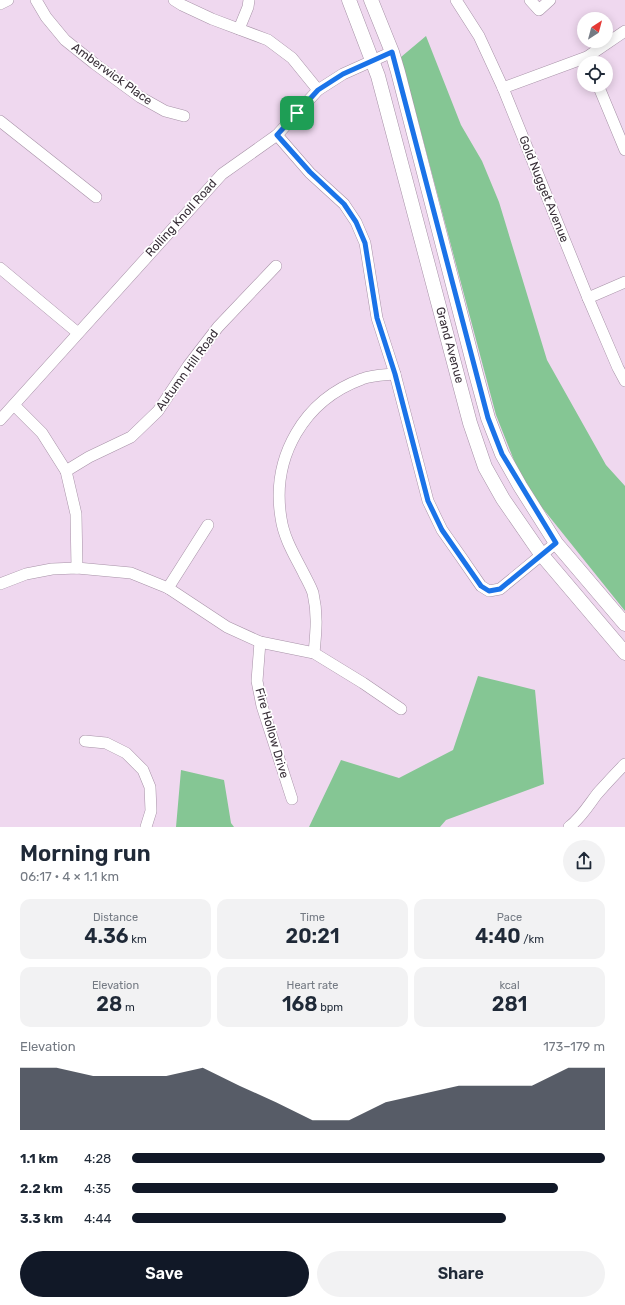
<!DOCTYPE html>
<meta charset="utf-8">
<style>
body{margin:0;font-family:Rubik,sans-serif;background:#f2f2f3;color:#1f2937;height:100vh;display:flex;flex-direction:column;font-size:15px;white-space:nowrap}
*{box-sizing:border-box;margin:0}
p{font-size:13px;color:#747a83}
.icon{flex:none;width:22px;height:22px;fill:none;stroke:currentColor;stroke-width:2;stroke-linecap:round;stroke-linejoin:round}
.map{position:relative;height:827px;overflow:hidden}
.drawer{display:flex;flex-direction:column;background:#fff;flex:1}
.drawer>*{flex:none}
.needle{width:26px;rotate:36deg}
.controls{position:absolute;left:577px;top:12px;display:grid;gap:8px}
.controls a{display:grid;place-items:center;width:36px;height:36px;border-radius:50%;background:#fff;box-shadow:0 2px 10px #0003;font-size:20px}
.pin{position:absolute;display:grid;place-items:center;width:34px;height:34px;color:#fff;margin:-17px;border-radius:8px;box-shadow:0 2px 6px #0006}
.round{display:grid;place-items:center;flex:none;width:42px;height:42px;border-radius:21px;background:#f2f2f3}
.headline{display:flex;align-items:center;justify-content:space-between;height:68px;padding:0 20px}
h1{font-size:22px;font-weight:600;line-height:30px}
.stats{display:grid;grid-template-columns:repeat(3,1fr);gap:6px;height:68px;padding:4px 20px}
.stats div{display:grid;align-content:center;border-radius:10px;background:#f2f2f3;text-align:center}
.stats b{font-size:20px;font-weight:600}
.stats small{font-size:11px;font-weight:400}
.stats p{font-size:11px}
.chart{height:112px;padding:8px 20px}
.chart p{display:flex;justify-content:space-between}
.chart svg{width:100%;height:72px;margin-top:4px;fill:#111827;opacity:.7}
.primary-button{display:flex;gap:8px;margin-top:auto;padding:8px 20px}
.primary-button a{flex:1;height:46px;border-radius:24px;background:#111827;color:#fff;font-size:16px;font-weight:600;line-height:46px;text-align:center}
.primary-button a+a{background:#f2f2f3;color:#1f2937}
ul{padding:0 20px;list-style:none;font-size:13px}
li{display:grid;grid-template-columns:64px 48px 1fr;align-items:center;height:30px}
li i{height:10px;border-radius:5px;background:#111827}
.map>svg:first-child{display:block}
.green{fill:#85c694}
.lines{fill:none;stroke-linecap:round;stroke-linejoin:round}
.minor-casing{stroke:#a792a7;stroke-width:12}
.major-casing{stroke:#a792a7;stroke-width:15}
.minor{stroke:#fff;stroke-width:11}
.major{stroke:#fff;stroke-width:14}
.route-casing{stroke:#fff;stroke-width:8}
.route{stroke:#1a73e8;stroke-width:5}
.labels{text-anchor:middle;dominant-baseline:central;stroke-width:3.5;stroke-linejoin:round;paint-order:stroke}
.street-label{font-size:12px;fill:#372e37;stroke:#fff}
</style>
<div class="map">
<svg width="625" height="827" viewBox="0 0 625 827">
<rect width="100%" height="100%" fill="#efd8ef"/>
<!-- green -->
<g class="green">
<polygon points="426,36 461,125 482,161 499,202 547,360 606,465 625,486 625,611 532,495 515,463 496,415 401,57"/>
<polygon points="478,676 535,690 544,784 446,820 440,827 309,827 341,760 399,778 453,750"/>
<polygon points="181,770 224,780 231,823 234,827 176,827"/>
</g>
<g class="lines">
<!-- minor casing -->
<g class="minor-casing">
<g id="minor">
<polyline points="36,0 46,17 65,40 95,64 140,97 165,111 184,116"/>
<polyline points="174,0 182,5 212,19 268,40 292,58 318,90"/>
<polyline points="456,0 479,36 503,88 588,298 618,368 625,381"/>
<polyline points="530,0 539,10 550,0"/>
<polyline points="0,4 8,0"/>
<polyline points="239,29 248,7 249,0"/>
<polyline points="598,85 625,150"/>
<polyline points="503,88 587,57 625,31"/>
<polyline points="0,121 96,197"/>
<polyline points="277,135 310,173 344,204 356,222 365,243 377,318 395,374 428,501 442,530 461,557 481,586 489,591 500,589 556,543"/>
<polyline points="0,268 78,333"/>
<polyline points="588,298 625,282"/>
<polyline points="14,405 42,433 66,471 76,514 77,568"/>
<polyline points="0,420 222,174 277,135 318,90 343,74 392,52"/>
<polyline points="66,471 89,457 131,437 158,411 188,366 218,327 276,266"/>
<polyline points="0,584 26,574 52,569 77,568 131,573 168,588 227,627 260,642 314,653 363,683 401,709"/>
<polyline points="168,588 208,525"/>
<polyline points="260,642 257,681 262,706 292,799"/>
<path d="M314,653C316,632 318,615 313,593C311,587 307,580 304,574C295,556 284,539 281,518C271,457 304,400 362,379C372,375 385,375 395,374"/>
<polyline points="85,741 106,743 126,753 143,770 150,787 151,811 146,827"/>
<path d="M569,827C581,818 588,806 597,794C606,784 615,774 625,764"/>
</g>
</g>
<!-- major casing -->
<g class="major-casing">
<g id="major">
<polyline points="349,0 378,76 470,423 485,467 503,499 541,554 625,653"/>
<polyline points="371,0 392,52 398,72 476,374 488,418 502,454 520,486 556,543 625,624"/>
</g>
</g>
<!-- minor -->
<use href="#minor" class="minor"/>
<!-- major -->
<use href="#major" class="major"/>
</g>
<g class="lines">
<!-- route casing -->
<g class="route-casing">
<polygon id="route" points="392,52 488,418 502,454 556,543 500,589 489,591 481,586 442,530 428,501 395,374 377,318 365,243 356,222 344,204 310,172 277,135 318,90 343,74"/>
</g>
<!-- route -->
<use href="#route" class="route"/>
</g>
<g class="labels">
<!-- street labels -->
<g class="street-label">
<text transform="translate(112 74) rotate(36)">Amberwick Place</text>
<text transform="translate(544 189) rotate(68)">Gold Nugget Avenue</text>
<text transform="translate(181 218) rotate(-48)">Rolling Knoll Road</text>
<text transform="translate(450 345) rotate(75)">Grand Avenue</text>
<text transform="translate(187 370) rotate(-54)">Autumn Hill Road</text>
<text transform="translate(272 733) rotate(74)">Fire Hollow Drive</text>
</g>
</g>
</svg>
<div class="controls">
<a><svg class="needle" viewBox="-14 -14 28 28"><path d="M0-13l5 13h-10z" fill="#e53935"/><path d="M0 13l5-13h-10z" fill="#747a83"/></svg></a>
<a><svg class="icon" aria-label="locate" viewBox="0 0 24 24"><circle cx="12" cy="12" r="6"/><path d="M12 2v4M12 18v4M2 12h4M18 12h4"/></svg></a>
</div>
<div class="pin" style="left:297px;top:113px;background:#1e9e55"><svg class="icon" aria-label="arrive" viewBox="0 0 24 24"><path d="M6 21V4h12l-3 4 3 4H6"/></svg></div>
</div>
<section class="drawer">
<div class="headline"><div><h1>Morning run</h1><p>06:17 · 4 × 1.1 km</p></div><a class="round"><svg class="icon" aria-label="share" viewBox="0 0 24 24"><path d="M12 15V3M7 8l5-5 5 5M5 13v7h14v-7"/></svg></a></div>
<div class="stats">
<div><p>Distance</p><b>4.36<small> km</small></b></div>
<div><p>Time</p><b>20:21</b></div>
<div><p>Pace</p><b>4:40<small> /km</small></b></div>
</div>
<div class="stats">
<div><p>Elevation</p><b>28<small> m</small></b></div>
<div><p>Heart rate</p><b>168<small> bpm</small></b></div>
<div><p>kcal</p><b>281</b></div>
</div>
<div class="chart"><p><span>Elevation</span>173–179 m</p>
<svg viewBox="0 0 160 44" preserveAspectRatio="none"><path d="M0 44V6L10 6L20 11L30 11L40 11L50 6L60 17L70 27L80 38L90 38L100 27L110 22L120 17L130 17L140 17L150 6L160 6V44z"/></svg>
</div>
<ul>
<li><b>1.1 km</b>4:28<i style="width:100%"></i></li>
<li><b>2.2 km</b>4:35<i style="width:90%"></i></li>
<li><b>3.3 km</b>4:44<i style="width:79%"></i></li>
</ul>
<div class="primary-button"><a>Save</a><a>Share</a></div>
</section>
